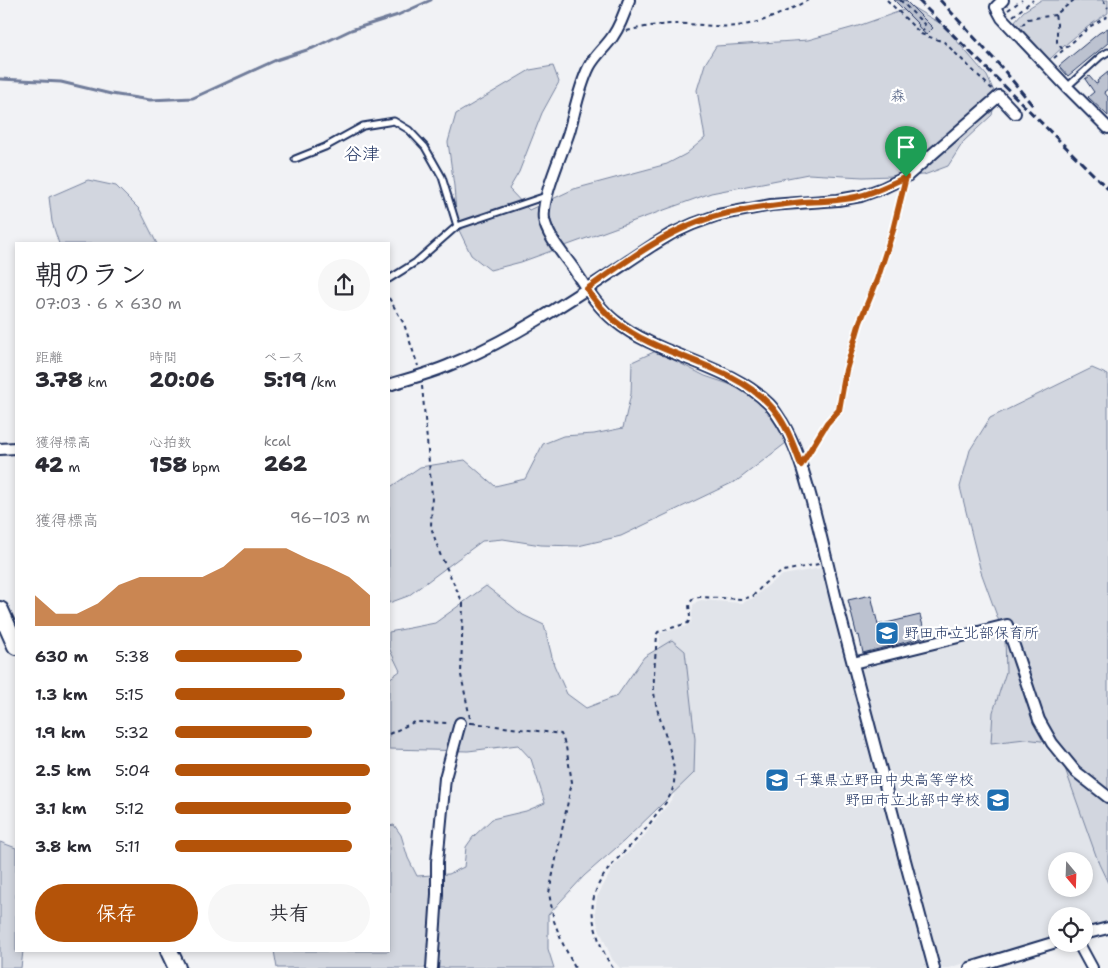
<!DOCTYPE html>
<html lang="ja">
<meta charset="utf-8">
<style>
body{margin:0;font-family:"Shantell Sans","Klee One",sans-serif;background:#f7f7f7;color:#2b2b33;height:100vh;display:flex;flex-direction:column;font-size:19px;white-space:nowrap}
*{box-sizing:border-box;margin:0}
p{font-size:16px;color:#7c7c81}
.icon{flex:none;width:28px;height:28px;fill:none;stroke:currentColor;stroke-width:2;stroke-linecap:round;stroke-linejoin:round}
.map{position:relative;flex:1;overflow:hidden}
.side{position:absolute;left:15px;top:242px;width:375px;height:710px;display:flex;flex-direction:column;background:#fff;border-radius:0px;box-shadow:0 2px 8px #0003}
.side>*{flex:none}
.needle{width:32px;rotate:161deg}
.controls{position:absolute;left:1048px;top:852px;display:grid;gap:10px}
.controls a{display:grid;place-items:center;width:45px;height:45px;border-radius:50%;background:#fff;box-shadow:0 2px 8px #0003;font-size:25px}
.pin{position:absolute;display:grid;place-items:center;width:42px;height:42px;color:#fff;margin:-51px -21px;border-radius:50% 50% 50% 0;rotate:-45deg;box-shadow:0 0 5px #0007}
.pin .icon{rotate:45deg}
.round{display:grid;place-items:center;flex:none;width:52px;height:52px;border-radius:26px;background:#f7f7f7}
.summary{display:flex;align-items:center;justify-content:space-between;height:85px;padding:0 20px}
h1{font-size:28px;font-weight:800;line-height:38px}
.stats{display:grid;grid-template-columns:repeat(3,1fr);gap:8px;height:85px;padding:5px 20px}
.stats div{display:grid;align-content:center}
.stats b{font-size:21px;font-weight:800}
.stats small{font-size:14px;font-weight:400}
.stats p{font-size:14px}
.chart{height:140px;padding:10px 20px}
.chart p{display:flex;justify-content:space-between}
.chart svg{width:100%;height:90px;margin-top:5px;fill:#b45309;opacity:.7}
.button{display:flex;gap:10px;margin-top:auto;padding:10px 20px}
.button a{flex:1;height:58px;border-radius:30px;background:#b45309;color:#fff;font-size:20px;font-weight:800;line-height:58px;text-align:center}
.button a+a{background:#f7f7f7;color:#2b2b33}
ul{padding:0 20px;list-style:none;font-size:16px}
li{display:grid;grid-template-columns:80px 60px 1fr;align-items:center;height:38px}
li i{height:12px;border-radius:6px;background:#b45309}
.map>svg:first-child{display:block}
.built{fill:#e1e4ea;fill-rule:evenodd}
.green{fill:#d2d6df;stroke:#76829e}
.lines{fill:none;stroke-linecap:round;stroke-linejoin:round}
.stream{stroke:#707c9a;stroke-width:3}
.building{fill:#bcc2d0;stroke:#1b2f5e}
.lane-casing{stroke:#1b2f5e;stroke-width:9}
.street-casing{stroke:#1b2f5e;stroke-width:14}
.primary-casing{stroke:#1b2f5e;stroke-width:20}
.path{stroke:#1b2f5e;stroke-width:2;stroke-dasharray:4 4;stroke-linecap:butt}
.lane{stroke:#fff;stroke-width:5}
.street{stroke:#fff;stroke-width:10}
.primary{stroke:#fff;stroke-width:16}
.rail{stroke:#1b2f5e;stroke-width:3;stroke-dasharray:8 4;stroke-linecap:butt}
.route-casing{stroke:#fff;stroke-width:10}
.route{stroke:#b45309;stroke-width:6}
.labels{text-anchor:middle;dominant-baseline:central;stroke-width:4.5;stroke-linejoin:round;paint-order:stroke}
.park-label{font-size:15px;fill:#49597e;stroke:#fff}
.poi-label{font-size:15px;fill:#1b2f5e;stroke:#fff;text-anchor:start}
.quarter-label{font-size:18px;fill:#1b2f5e;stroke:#fff}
</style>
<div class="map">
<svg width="1108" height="968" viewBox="0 0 1108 968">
<rect width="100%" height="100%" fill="#f1f2f5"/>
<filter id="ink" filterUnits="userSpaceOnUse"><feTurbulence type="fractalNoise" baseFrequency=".02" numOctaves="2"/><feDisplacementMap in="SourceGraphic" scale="10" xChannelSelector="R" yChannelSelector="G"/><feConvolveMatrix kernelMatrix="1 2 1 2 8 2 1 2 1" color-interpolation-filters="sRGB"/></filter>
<g filter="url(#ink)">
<!-- built -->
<g class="built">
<polygon points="821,568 824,570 927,968 620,968 612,959 598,926 595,912 597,897 614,866 641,840 674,796 677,764 657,694 660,633 684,627 691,623 693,605 696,602 701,600 742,603 753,598 772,582 783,575"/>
<path d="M1000,631L1005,633L1045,748L1084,785L1108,803V921L1084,928V916H1056V936L948,968H939L937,967L861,670L863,666ZM1056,861H1084V889H1056Z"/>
</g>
<!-- green -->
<g class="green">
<path d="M1041,0H1108V13C1086,27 1066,43 1048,61L1012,24L1024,11Z"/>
<polygon points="912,7 943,25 987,76 996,96 992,115 964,141 948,166 924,175 863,177 808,174 711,193 521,262 490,270 471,255 457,226 454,186 448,142 456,114 530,70 553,66 559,82 542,113 519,172 509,189 529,210 574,189 667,164 686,154 705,138 697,90 705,64 716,46 808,40 858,26"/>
<polygon points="88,180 116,186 140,210 157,244 59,244 52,222 49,197"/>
<polygon points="656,351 705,376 764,396 775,407 786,443 738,480 621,536 578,546 541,545 503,539 482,541 408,596 389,603 389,488 420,467 465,460 495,486 525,479 543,444 563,436 594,434 623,428 631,394 632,362"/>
<polygon points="1092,368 1108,375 1108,883 1099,864 1062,760 1049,742 1025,739 991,743 993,712 1006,672 1005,638 981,572 960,487 970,450 990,418"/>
<polygon points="486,586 523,615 544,625 554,665 567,694 586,708 617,696 644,657 672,640 685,651 695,739 694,773 624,841 584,876 548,915 548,949 554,968 277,968 274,951 389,951 389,826 394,825 401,835 408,858 417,876 449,874 464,867 466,847 473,837 492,819 526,811 545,803 531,759 518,745 468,751 389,749 389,679 400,671 389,648 389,632 435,623"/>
<polygon points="0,842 16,848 16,951 23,951 21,968 0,968"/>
</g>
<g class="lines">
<!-- stream -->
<polyline class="stream" points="0,79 61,82 111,94 150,100 193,98 276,60 313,48 351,30 398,15 431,0"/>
</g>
<!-- building -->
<g class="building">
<polygon points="894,0 905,0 933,28 926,35 918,26 919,25"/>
<polygon points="1108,28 1108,43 1068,76 1059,66 1099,33"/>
<polygon points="1108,72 1108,89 1104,92 1108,97 1108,116 1088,97 1094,92 1085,79 1089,76 1096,84 1098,83 1097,81"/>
<polygon points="871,595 878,625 920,615 926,637 863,653 859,635 857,636 848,600"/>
</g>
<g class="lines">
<!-- lane casing -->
<g class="lane-casing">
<g id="lane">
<polyline points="1067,87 1101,56 1108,52"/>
<polyline points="295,159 325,147 363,126 394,121 409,130 425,147 442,177 457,226"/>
<polyline points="389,279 416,262 457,226 546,196"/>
</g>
</g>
<!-- street casing -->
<g class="street-casing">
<g id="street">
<path d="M629,0C625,12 620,26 613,36C606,47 595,55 589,67C579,87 575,111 569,132C562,154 541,199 544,219C547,236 563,254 573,268C585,286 597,307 615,321C659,357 728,363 769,404C774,409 778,416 782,422C795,443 802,467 809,491C820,530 829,571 839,611C870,731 902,849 934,968"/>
<polyline points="1003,0 996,7 1002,18 1067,87 1108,128"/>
<path d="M389,385C408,379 428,374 447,366C521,336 586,289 653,245L671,234L693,224L718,215L771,205L838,200L861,196L883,188L906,177L999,96L1015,113"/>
<polyline points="0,449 16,448"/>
<polyline points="853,663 1007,625 1039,720 1052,743 1075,771 1108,797"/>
<polyline points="1084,934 1108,928"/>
<polyline points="1079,944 1092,968"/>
<polyline points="432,968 437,894 437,862 445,778 460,723"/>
<polyline points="970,968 1056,942"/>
</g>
</g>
<!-- primary casing -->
<g class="primary-casing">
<g id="primary">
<polyline points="0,610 16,646"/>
<polyline points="169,951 177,968"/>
</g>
</g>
<!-- path -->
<g class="path">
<polyline points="887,0 921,34 944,42 992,89"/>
<polyline points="900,0 926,26 922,31 921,34"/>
<polyline points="1103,0 1108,8"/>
<polyline points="1008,10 1022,0"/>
<polyline points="1055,15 1057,24 1057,42 1063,50"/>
<polyline points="1013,16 1033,0"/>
<polyline points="1022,25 1028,19 1055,15 1074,0"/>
<path d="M627,31C642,27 660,24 676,24C696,23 716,28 737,26C763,23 786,12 808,0"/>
<polyline points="1054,58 1091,26 1108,16"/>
<polyline points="389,298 404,324 418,366"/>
<polyline points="422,386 432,495 431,527 440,554 463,603 461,675 471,723 469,723"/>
<polyline points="807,454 827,423 839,410 846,370 860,322 877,280 893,230 903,189"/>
<polyline points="472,723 561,734 566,747 572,782 549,893 554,921 562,942 575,968"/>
<polyline points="389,734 414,722 449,723"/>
<path d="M613,968C604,956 599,942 595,927C584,888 611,865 636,840C644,832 651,822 657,813C663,807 669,799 672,791C682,764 656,721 654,691C653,673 656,653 657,634L658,632L688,623L690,618L689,604L693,599L699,597L743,599L753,596L765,583L783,571L819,564"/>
</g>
<!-- lane -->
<use href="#lane" class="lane"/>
<!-- street -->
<use href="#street" class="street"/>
<!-- primary -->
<use href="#primary" class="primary"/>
<!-- rail -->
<g class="rail">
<polyline points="918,0 1108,189"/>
<polyline points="940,0 1003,69 1033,106"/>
</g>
</g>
</g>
<g class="lines" filter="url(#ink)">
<!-- route casing -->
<g class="route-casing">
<path id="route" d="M906,177L893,230L877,280L860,322L846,370L839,410L827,423L801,465C793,444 785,420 769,404C728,362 660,358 615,321C604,312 595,301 587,289C626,261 673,226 720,215C747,208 775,205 803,202C822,201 842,201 860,196C876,192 891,184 906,177Z"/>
</g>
<!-- route -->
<use href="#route" class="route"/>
</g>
<!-- icons -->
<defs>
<g id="school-square" transform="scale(1.25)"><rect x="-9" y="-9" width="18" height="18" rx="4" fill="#1f6fb2" stroke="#fff"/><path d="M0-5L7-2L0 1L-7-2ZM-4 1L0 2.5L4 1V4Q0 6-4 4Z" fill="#fff"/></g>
</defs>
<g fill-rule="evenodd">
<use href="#school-square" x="887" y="633"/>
<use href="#school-square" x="777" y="780"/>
<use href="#school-square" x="998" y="800"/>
</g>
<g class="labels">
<!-- park labels -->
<g class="park-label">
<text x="898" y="96">森</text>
</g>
<!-- poi labels -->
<g class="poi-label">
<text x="904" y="633">野田市立北部保育所</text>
<text x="794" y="780">千葉県立野田中央高等学校</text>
<text x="980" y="800" text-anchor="end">野田市立北部中学校</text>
</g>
<!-- quarter labels -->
<g class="quarter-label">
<text x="362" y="154">谷津</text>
</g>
</g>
</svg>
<div class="controls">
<a><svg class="needle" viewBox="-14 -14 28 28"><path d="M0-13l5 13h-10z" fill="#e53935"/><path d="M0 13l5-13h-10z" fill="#7c7c81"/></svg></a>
<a><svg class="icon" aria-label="locate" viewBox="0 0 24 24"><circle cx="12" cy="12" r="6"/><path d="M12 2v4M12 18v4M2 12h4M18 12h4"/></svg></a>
</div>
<div class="pin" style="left:906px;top:177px;background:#1e9e55"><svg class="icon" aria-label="arrive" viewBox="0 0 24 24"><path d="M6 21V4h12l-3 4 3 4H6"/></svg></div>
<section class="side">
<div class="summary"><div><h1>朝のラン</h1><p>07:03 · 6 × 630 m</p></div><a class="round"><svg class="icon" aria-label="share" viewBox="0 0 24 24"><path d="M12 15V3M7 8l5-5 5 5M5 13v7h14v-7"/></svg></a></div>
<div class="stats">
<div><p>距離</p><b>3.78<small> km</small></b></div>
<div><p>時間</p><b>20:06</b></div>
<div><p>ペース</p><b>5:19<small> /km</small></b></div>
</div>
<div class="stats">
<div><p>獲得標高</p><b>42<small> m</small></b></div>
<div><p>心拍数</p><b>158<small> bpm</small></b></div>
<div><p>kcal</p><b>262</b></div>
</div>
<div class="chart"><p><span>獲得標高</span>96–103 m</p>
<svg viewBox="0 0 160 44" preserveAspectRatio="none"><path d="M0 44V29L10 38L20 38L30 33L40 24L50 20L60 20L70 20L80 20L90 15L100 6L110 6L120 6L130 11L140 15L150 20L160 29V44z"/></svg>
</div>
<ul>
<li><b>630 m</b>5:38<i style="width:65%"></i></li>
<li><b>1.3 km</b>5:15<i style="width:87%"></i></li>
<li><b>1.9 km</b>5:32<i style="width:70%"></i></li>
<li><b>2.5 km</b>5:04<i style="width:100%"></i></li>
<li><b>3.1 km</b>5:12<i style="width:90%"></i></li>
<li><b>3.8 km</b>5:11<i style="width:91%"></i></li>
</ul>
<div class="button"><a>保存</a><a>共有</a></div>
</section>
</div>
